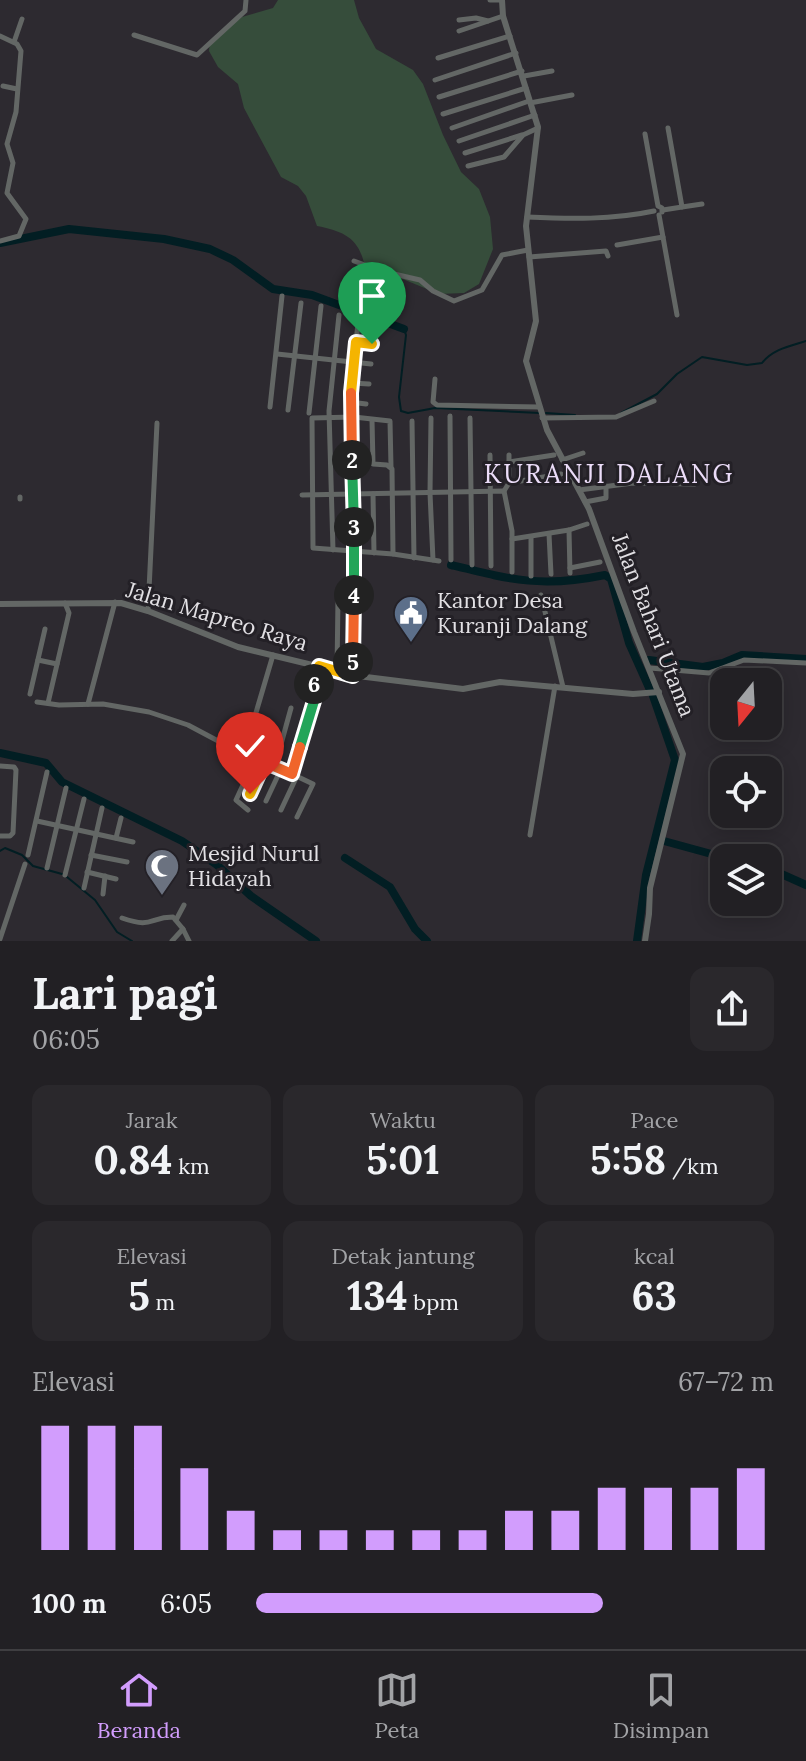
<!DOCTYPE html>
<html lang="id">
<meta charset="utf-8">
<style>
body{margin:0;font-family:Lora,serif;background:#2a282c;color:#f1f3f6;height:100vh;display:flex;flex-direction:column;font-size:30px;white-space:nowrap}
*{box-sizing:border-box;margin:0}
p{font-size:26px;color:#a2a3a6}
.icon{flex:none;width:44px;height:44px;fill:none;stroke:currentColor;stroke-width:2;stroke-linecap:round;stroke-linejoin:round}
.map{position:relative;height:941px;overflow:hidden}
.drawer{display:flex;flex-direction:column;background:#222024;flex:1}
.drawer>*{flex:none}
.needle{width:52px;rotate:198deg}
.fabs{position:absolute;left:710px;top:668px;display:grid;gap:16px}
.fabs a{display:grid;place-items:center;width:72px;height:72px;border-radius:16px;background:#222024;box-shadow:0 4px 20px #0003,0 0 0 2px #3f3e41;font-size:40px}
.pin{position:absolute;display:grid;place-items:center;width:68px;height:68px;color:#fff;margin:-82px -34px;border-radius:50% 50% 50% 0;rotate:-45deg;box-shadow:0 0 8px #0007}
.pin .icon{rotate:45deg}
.km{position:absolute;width:40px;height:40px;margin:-20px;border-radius:50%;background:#222;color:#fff;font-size:22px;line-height:40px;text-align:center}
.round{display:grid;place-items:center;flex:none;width:84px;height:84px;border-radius:16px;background:#2a282c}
.summary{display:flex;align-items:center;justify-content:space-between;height:136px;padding:0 32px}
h1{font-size:44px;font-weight:800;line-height:60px}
.figures{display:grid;grid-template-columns:repeat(3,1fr);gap:12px;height:136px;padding:8px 32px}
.figures div{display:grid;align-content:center;border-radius:16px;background:#2a282c;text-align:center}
.figures b{font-size:40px;font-weight:800}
.figures small{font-size:22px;font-weight:400}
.figures p{font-size:22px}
.chart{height:224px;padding:16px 32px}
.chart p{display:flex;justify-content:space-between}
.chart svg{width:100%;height:144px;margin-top:8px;stroke:#d29dfd;stroke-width:6}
ul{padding:0 32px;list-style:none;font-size:26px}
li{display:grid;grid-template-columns:128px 96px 1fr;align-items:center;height:60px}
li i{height:20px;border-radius:10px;background:#d29dfd}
.tabs{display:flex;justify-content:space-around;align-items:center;height:112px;border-top:2px solid #3f3e41;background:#222024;font-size:22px;color:#a2a3a6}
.tabs a{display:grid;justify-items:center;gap:4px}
.tabs .selected{color:#d29dfd}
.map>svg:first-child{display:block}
.green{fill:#364d3b}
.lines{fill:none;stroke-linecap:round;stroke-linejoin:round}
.stream{stroke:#021e23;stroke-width:2}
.river{stroke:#021e23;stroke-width:8}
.minor{stroke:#636765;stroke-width:5}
.tertiary{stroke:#636765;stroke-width:6}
.split-1-casing{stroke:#fff;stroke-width:16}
.split-2-casing{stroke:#fff;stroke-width:16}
.split-3-casing{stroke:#fff;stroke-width:16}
.split-4-casing{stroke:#fff;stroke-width:16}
.split-5-casing{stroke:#fff;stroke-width:16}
.split-6-casing{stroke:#fff;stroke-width:16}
.split-7-casing{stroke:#fff;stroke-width:16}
.split-8-casing{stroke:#fff;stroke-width:16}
.split-9-casing{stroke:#fff;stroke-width:16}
.split-1{stroke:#f5b400;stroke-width:10}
.split-2{stroke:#f0652b;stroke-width:10}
.split-3{stroke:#22a559;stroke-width:10}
.split-4{stroke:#22a559;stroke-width:10}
.split-5{stroke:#f0652b;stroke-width:10}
.split-6{stroke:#f5b400;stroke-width:10}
.split-7{stroke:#22a559;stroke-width:10}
.split-8{stroke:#f0652b;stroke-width:10}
.split-9{stroke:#f5b400;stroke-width:10}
.labels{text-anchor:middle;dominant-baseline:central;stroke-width:6;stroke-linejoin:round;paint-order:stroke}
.poi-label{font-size:22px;fill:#e2e0e4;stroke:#232026;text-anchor:start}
.street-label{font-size:22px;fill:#e2e0e4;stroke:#232026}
.quarter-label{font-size:26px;letter-spacing:2px;fill:#ecddf9;stroke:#232026}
</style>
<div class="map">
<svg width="806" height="941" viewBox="0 0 806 941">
<rect width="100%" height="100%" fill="#2d2a30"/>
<!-- green -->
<path class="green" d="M278,0H354L359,18L376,49L413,70L423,84L443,135L461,172L479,189L490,217L493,249L479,284L464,293L439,294L364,263C358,237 342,231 317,226L306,196L298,186L281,177L244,108L238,84L218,67L209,51L210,41L242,17L273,8Z"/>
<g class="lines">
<!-- stream -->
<g class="stream">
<polyline points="404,329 406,335 399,397 401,411 408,413 435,408 540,413"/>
<polyline points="546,413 575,415"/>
<path d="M621,413L657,394L677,374L702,357L747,365L762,363C773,349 790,346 806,341"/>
<polyline points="0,851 5,848 22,855 33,866 62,874"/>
<polyline points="67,877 95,900 117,932 132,941"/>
</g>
<!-- river -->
<g class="river">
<polyline points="0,243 69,229 164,239 210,249 233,260 273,289 312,295 404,329"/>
<path d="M451,565C512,580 542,588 605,575L611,579L629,643L651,692"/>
<polyline points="649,660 703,667 723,663 742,655 806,659"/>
<polyline points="0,753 46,763 62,782 182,841 217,865 251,896 316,941"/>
<polyline points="664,841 726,858"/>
<polyline points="345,858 390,887 415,929 427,941"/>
<polyline points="768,868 806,885"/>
<polyline points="637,941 646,875 675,760 653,696"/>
</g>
<!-- minor -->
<g class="minor">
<polyline points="490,0 502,0"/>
<polyline points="459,20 476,18 488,21"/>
<polyline points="459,31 503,16"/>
<polyline points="134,35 197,55 245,11 246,0"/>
<polyline points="0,36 17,44 21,51 16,112 7,144 13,163 7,193 26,219 19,236 0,241"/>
<polyline points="14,42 22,19"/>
<polyline points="438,58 510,36"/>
<polyline points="524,76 552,71"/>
<polyline points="435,80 516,53"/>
<polyline points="3,86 17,89"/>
<polyline points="439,97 522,71"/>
<polyline points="530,103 572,95"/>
<polyline points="443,114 526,88"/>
<polyline points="452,128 529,101"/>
<polyline points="645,134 658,206 662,208 662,212"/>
<polyline points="459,141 535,115"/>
<polyline points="465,153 522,135"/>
<polyline points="468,166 504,157 523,135 538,128"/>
<polyline points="682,207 702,204"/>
<polyline points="663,210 682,207 668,128"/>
<polyline points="659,215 677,315"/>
<path d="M527,217C569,219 612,220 654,211"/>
<polyline points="617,245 663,237"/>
<polyline points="529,257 606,251 608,256"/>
<polyline points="354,261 381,271 420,280 433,291 454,301 482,290 502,255 528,250"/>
<polyline points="356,342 372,344"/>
<polyline points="277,354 371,364"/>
<polyline points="435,379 433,402 437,405 540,407"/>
<polyline points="352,383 369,384"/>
<polyline points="350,402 366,404"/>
<polyline points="270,407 282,296"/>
<polyline points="288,410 301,303"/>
<polyline points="309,413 321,306"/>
<polyline points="450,416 451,560"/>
<polyline points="431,418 430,493 433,560"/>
<polyline points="470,418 472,565"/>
<polyline points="542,418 616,417 654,401"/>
<polyline points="372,420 373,464 387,465 392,469 393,554"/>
<polyline points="412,421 414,558"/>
<polyline points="490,455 491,566"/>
<polyline points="562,460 583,453"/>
<polyline points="509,462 554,455"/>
<polyline points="391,467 390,421 354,417 312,418 313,548 393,554 439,561"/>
<polyline points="509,483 561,474"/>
<polyline points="579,490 633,483 695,484"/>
<polyline points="504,491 509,483 509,455"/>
<polyline points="373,494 374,553"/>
<polyline points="302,495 504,491 512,531 512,572"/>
<polyline points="20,499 20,497"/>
<polyline points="585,502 606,498 606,486"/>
<polyline points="569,530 570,573"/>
<polyline points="549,534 551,574"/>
<polyline points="531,537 531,576"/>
<polyline points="512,539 569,530 587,524"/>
<polyline points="333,550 329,411 339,315"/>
<polyline points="570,568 600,562"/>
<polyline points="541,595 563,687"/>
<polyline points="148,611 157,423"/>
<polyline points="38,660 57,664"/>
<polyline points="650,668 709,673 744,660 806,663"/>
<polyline points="337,671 338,598"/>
<polyline points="353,676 355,548 349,411 358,323 376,324"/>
<polyline points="30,694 45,629"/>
<polyline points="37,702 59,705 103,704 149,712 188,725 220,742 254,755 255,759 236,800 248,810"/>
<polyline points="48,703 69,613 65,603"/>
<polyline points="88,704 115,602"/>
<polyline points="245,750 273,655"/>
<polyline points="0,766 14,767 16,770 13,833 10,836 0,836"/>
<polyline points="275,766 291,708"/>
<polyline points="292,774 313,784 297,817"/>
<polyline points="250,794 264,762 292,774 317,691 313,688 319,666"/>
<polyline points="266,801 281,769"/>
<polyline points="281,810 297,776"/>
<polyline points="37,821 133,842"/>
<polyline points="530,835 555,686"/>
<polyline points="116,838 121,818"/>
<polyline points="28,855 47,772"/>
<polyline points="91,855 127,862"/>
<polyline points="47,868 66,788"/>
<polyline points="87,872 116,879"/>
<polyline points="65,875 84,799"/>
<polyline points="84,888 102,808"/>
<polyline points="103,894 105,876"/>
<path d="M122,918C153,929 149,917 173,917L183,929L172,941"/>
<polyline points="176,920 184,905"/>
<polyline points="183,929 189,941"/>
<polyline points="0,939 25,864"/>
</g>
<!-- tertiary -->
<g class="tertiary">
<polyline points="502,0 503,16 538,127 526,226 536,321 526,361 547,430 589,509 634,632 683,754 650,888 649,914 645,941"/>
<polyline points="0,604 121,603 148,611 238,647 358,676 463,689 500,682 633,694 659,692"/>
</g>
</g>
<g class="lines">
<!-- split-1 casing -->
<g class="split-1-casing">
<polyline id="split-1" points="351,393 356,342 372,344"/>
</g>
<!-- split-2 casing -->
<g class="split-2-casing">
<polyline id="split-2" points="351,393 352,460"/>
</g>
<!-- split-3 casing -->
<g class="split-3-casing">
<polyline id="split-3" points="352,460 354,527"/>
</g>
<!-- split-4 casing -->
<g class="split-4-casing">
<polyline id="split-4" points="354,527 354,595"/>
</g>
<!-- split-5 casing -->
<g class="split-5-casing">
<polyline id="split-5" points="353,662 354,595"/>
</g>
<!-- split-6 casing -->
<g class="split-6-casing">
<polyline id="split-6" points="314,684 319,666 353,676 353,662"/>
</g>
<!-- split-7 casing -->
<g class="split-7-casing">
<polyline id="split-7" points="300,747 317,691 313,688 314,684"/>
</g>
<!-- split-8 casing -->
<g class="split-8-casing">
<polyline id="split-8" points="261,770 264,762 292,774 300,747"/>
</g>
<!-- split-9 casing -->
<g class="split-9-casing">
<polyline id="split-9" points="250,794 261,770"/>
</g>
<!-- split-1 -->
<use href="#split-1" class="split-1"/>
<!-- split-2 -->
<use href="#split-2" class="split-2"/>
<!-- split-3 -->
<use href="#split-3" class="split-3"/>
<!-- split-4 -->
<use href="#split-4" class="split-4"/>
<!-- split-5 -->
<use href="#split-5" class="split-5"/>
<!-- split-6 -->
<use href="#split-6" class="split-6"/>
<!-- split-7 -->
<use href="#split-7" class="split-7"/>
<!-- split-8 -->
<use href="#split-8" class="split-8"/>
<!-- split-9 -->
<use href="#split-9" class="split-9"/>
</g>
<!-- icons -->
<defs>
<g id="civic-pin" transform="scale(1.8)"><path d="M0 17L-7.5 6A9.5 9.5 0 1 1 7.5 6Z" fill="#5c6f8a" stroke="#232026"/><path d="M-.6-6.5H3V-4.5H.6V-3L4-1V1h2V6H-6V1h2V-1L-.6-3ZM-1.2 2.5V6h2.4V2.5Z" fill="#fff"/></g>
<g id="mosque-pin" transform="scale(1.8)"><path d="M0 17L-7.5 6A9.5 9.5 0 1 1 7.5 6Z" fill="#6b7280" stroke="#232026"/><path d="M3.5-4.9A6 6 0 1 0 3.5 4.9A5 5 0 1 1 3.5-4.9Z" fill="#fff"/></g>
</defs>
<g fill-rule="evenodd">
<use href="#civic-pin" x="411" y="613"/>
<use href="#mosque-pin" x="162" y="866"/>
</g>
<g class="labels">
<!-- poi labels -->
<g class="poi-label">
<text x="437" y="600">Kantor Desa<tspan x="437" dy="25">Kuranji Dalang</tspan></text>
<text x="188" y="853">Mesjid Nurul<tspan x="188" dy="25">Hidayah</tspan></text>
</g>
<!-- street labels -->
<g class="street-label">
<text transform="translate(217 616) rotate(17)">Jalan Mapreo Raya</text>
<text transform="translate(654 625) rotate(69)">Jalan Bahari Utama</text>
</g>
<!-- quarter labels -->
<g class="quarter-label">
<text x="609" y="473">KURANJI DALANG</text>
</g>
</g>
</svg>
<div class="fabs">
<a><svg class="needle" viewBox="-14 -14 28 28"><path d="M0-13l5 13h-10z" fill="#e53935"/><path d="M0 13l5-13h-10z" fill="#a2a3a6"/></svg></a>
<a><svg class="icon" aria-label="locate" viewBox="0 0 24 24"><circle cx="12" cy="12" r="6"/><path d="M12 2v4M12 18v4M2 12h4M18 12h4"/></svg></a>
<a><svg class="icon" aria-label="layers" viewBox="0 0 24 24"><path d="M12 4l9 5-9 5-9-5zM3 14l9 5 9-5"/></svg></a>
</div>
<div class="pin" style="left:372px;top:344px;background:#1e9e55"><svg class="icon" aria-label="arrive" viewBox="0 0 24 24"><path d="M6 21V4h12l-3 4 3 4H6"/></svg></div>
<div class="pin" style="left:250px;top:794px;background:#d93025"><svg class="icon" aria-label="check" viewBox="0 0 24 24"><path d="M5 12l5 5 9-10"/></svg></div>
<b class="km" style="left:352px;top:460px">2</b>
<b class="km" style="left:354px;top:527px">3</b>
<b class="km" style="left:354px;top:595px">4</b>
<b class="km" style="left:353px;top:662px">5</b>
<b class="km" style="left:314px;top:684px">6</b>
</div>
<section class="drawer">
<div class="summary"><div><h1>Lari pagi</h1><p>06:05</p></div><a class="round"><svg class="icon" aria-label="share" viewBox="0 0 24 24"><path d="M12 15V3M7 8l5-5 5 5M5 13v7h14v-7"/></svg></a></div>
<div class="figures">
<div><p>Jarak</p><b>0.84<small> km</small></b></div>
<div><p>Waktu</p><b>5:01</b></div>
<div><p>Pace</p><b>5:58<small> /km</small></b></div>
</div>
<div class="figures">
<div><p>Elevasi</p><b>5<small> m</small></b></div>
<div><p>Detak jantung</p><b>134<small> bpm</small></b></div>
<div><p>kcal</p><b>63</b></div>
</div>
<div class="chart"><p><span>Elevasi</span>67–72 m</p>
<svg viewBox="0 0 160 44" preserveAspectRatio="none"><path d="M5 44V6M15 44V6M25 44V6M35 44V19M45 44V32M55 44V38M65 44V38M75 44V38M85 44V38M95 44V38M105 44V32M115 44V32M125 44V25M135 44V25M145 44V25M155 44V19"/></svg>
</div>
<ul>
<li><b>100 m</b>6:05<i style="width:67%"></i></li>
</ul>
</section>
<nav class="tabs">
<a class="selected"><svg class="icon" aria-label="home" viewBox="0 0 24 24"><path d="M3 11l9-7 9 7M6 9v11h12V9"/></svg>Beranda</a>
<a><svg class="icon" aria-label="map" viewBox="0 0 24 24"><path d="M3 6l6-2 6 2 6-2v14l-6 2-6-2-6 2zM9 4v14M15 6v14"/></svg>Peta</a>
<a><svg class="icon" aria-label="saved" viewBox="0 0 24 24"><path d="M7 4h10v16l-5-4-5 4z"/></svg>Disimpan</a>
</nav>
